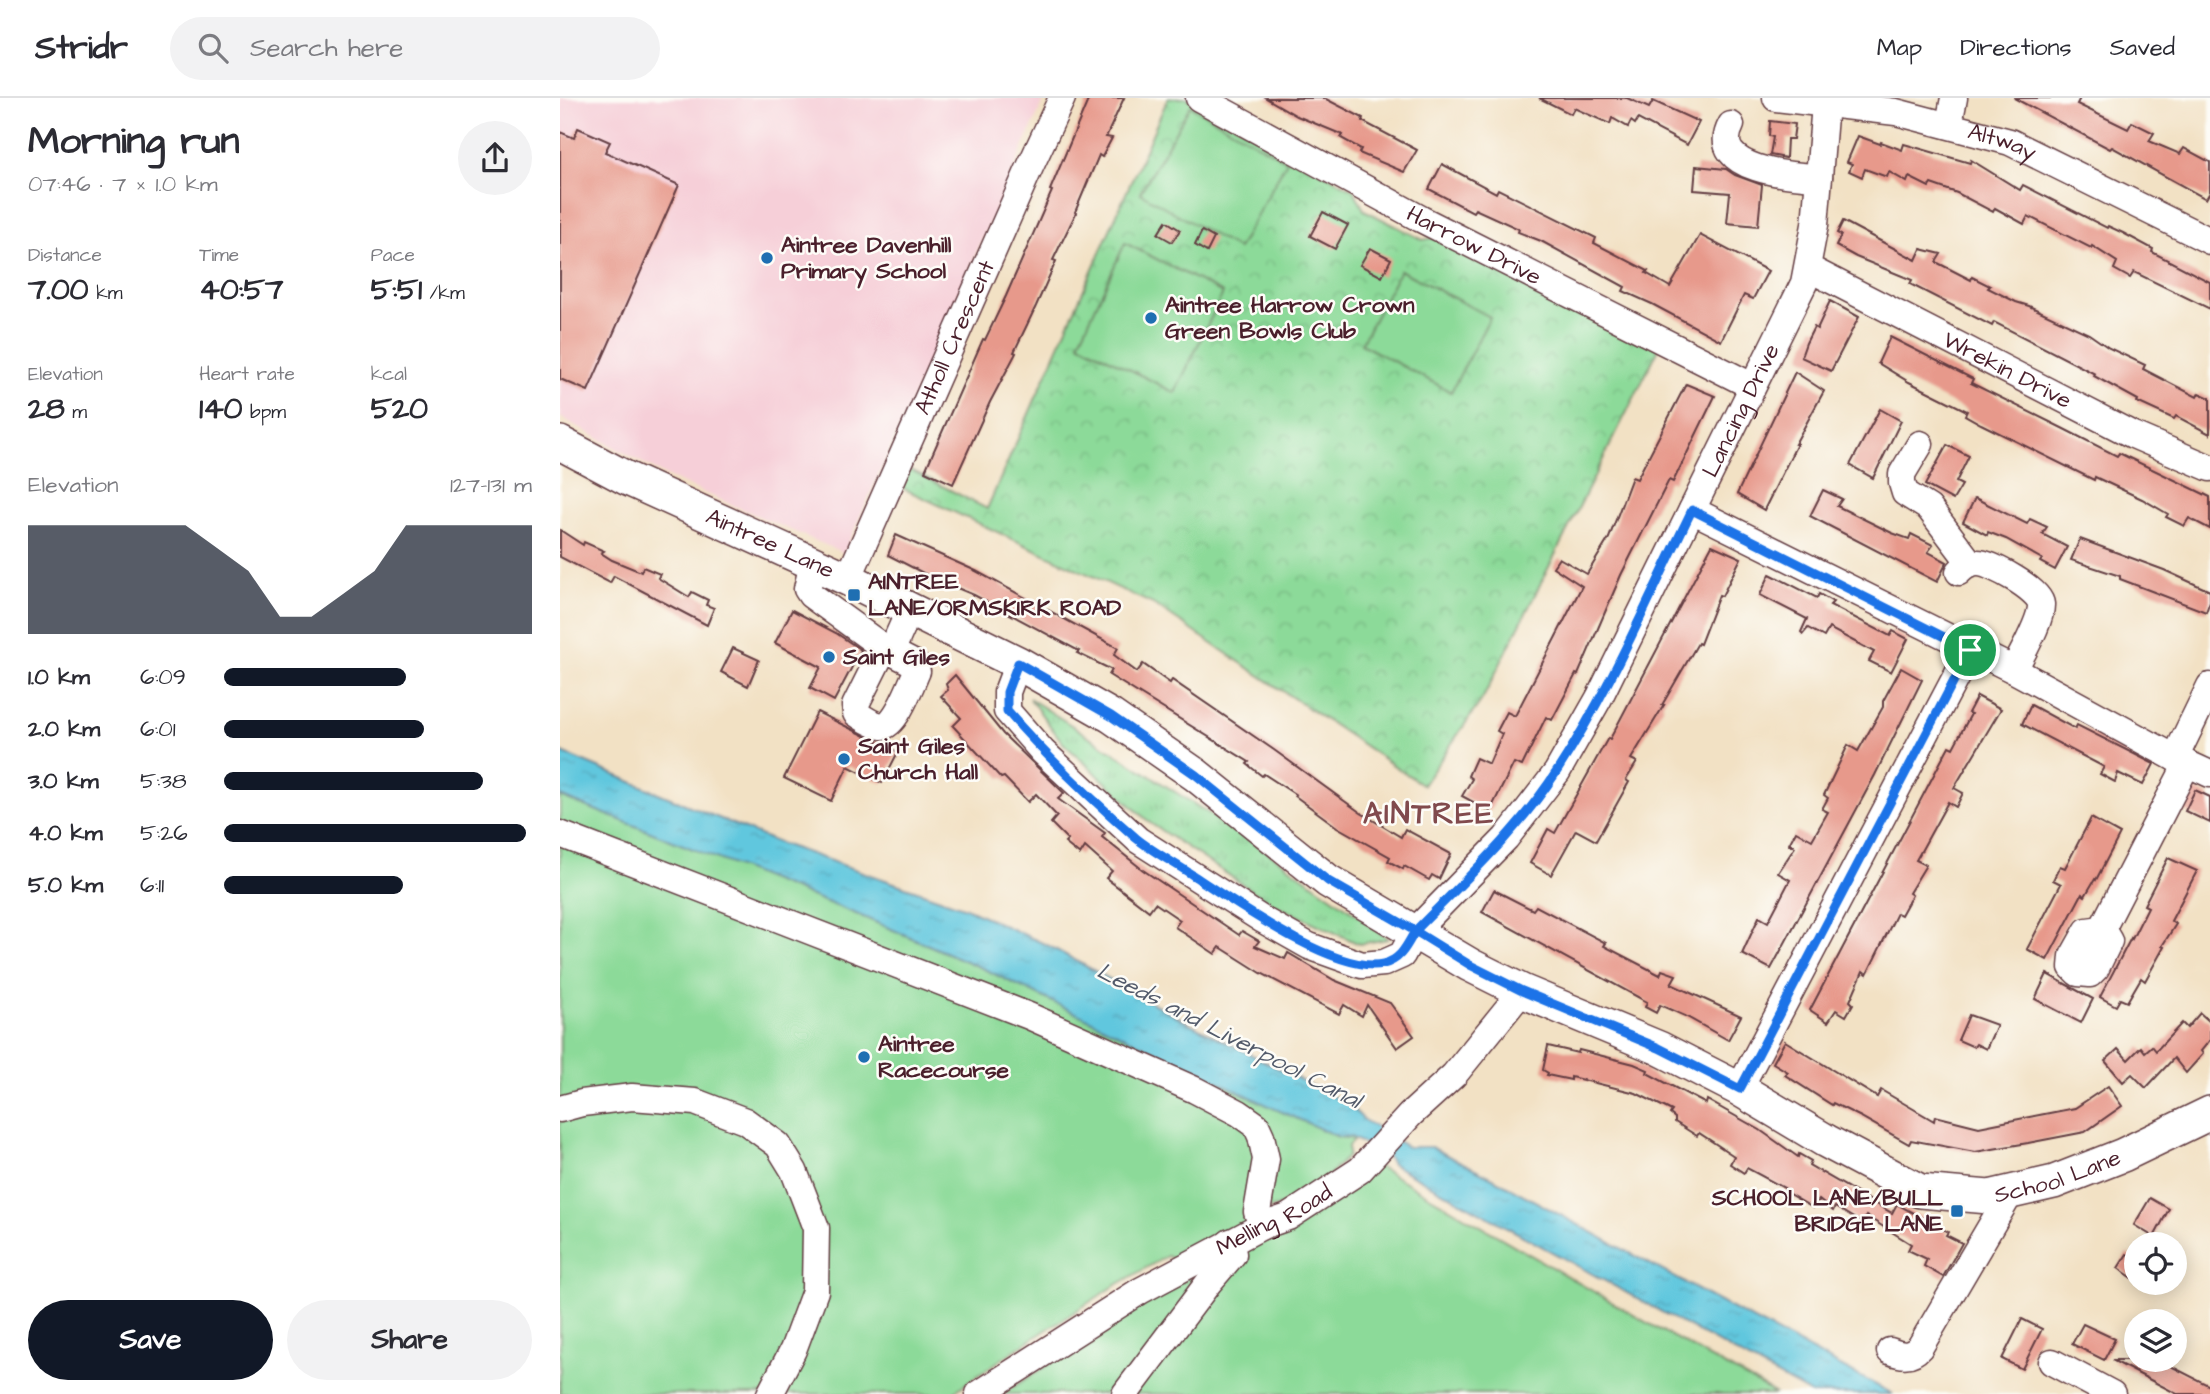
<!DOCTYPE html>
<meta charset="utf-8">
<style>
body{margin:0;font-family:"Architects Daughter",sans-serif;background:#f2f2f3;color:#2b2b33;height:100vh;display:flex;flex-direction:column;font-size:26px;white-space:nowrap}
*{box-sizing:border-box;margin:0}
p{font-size:23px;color:#7c7c81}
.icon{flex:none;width:38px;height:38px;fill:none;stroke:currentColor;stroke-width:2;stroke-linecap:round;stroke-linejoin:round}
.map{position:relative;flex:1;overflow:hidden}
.side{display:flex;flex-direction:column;background:#fff;width:560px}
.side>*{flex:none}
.buttons{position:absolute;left:1564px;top:1134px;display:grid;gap:14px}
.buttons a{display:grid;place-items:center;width:63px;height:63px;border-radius:50%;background:#fff;box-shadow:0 4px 18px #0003;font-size:35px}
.pin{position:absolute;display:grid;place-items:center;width:60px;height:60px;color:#fff;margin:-30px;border:4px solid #fff;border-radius:50%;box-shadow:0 2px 7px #0007}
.round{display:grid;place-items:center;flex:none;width:74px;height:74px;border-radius:37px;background:#f2f2f3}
.overview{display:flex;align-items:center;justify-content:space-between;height:119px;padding:0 28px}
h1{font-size:38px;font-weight:800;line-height:52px}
.figures{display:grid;grid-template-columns:repeat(3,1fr);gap:10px;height:119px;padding:7px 28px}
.figures div{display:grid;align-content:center}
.figures b{font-size:30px;font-weight:800}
.figures small{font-size:19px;font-weight:400}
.figures p{font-size:19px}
.chart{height:196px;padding:14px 28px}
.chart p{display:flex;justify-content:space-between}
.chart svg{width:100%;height:126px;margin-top:7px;fill:#111827;opacity:.7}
.action{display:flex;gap:14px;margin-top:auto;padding:14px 28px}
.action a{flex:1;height:80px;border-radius:42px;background:#111827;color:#fff;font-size:28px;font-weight:800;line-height:80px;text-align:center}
.action a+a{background:#f2f2f3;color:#2b2b33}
ul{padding:0 28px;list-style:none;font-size:23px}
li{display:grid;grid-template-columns:112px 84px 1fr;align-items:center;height:52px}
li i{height:18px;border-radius:9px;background:#111827}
header{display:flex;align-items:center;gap:42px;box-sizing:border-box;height:98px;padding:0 35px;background:#fff;border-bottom:2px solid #e1e1e2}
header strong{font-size:33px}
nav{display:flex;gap:38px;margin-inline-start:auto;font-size:24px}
.search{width:490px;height:63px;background:#f2f2f3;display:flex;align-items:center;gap:18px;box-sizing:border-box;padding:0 24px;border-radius:38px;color:#7c7c81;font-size:26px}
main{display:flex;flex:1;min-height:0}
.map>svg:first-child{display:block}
.built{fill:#f6cfd8}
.grass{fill:url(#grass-tufts);stroke:#6b7c62;stroke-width:2}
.park{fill:url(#park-crowns);stroke:#6b7c62;stroke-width:2}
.pitch{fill:#8cda99;stroke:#6b7c62;stroke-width:2}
.water{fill:url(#water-ripples);stroke:#567384;stroke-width:2}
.building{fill:#e7998b}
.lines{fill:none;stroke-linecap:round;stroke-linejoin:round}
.minor-casing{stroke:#633c42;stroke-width:29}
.major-casing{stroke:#633c42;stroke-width:36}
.minor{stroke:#fff;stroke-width:26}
.major{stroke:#fff;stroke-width:33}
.route-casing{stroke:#fff;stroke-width:14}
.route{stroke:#1a73e8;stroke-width:9}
.poi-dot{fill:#1f6fb2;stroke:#fdfcf7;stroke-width:2.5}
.labels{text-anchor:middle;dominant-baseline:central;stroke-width:5;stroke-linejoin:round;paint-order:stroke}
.street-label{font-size:23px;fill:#4a1f2b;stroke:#fdfcf7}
.poi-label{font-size:23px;font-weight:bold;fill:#4a1f2b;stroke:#fdfcf7;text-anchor:start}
.water-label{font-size:24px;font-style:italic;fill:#525a6a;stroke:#fdfcf7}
.district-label{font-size:30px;font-weight:bold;letter-spacing:2px;fill:#814a4d;stroke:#fdfcf7}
</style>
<header>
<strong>Stridr</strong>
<div class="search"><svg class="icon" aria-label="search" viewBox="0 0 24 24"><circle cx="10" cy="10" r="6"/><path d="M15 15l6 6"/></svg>Search here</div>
<nav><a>Map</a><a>Directions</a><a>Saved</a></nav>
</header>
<main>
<section class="side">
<div class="overview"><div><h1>Morning run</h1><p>07:46 · 7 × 1.0 km</p></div><a class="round"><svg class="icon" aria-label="share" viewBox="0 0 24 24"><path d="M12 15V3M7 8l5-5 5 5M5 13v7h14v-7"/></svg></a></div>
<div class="figures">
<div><p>Distance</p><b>7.00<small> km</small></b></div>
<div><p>Time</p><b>40:57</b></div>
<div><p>Pace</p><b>5:51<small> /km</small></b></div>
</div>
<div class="figures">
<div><p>Elevation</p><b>28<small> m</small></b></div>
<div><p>Heart rate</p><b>140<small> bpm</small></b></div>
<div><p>kcal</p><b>520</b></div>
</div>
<div class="chart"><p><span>Elevation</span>127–131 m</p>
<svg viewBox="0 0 160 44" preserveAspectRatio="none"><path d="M0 44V6L10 6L20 6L30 6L40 6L50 6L60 14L70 22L80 38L90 38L100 30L110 22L120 6L130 6L140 6L150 6L160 6V44z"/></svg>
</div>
<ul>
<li><b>1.0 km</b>6:09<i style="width:59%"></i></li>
<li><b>2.0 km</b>6:01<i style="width:65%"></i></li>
<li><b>3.0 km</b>5:38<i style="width:84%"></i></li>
<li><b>4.0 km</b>5:26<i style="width:98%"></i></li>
<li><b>5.0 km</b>6:11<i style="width:58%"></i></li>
</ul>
<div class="action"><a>Save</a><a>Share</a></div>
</section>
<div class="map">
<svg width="1650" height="1296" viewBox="0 0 1650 1296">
<defs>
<pattern id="grass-tufts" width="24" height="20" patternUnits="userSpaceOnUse" patternTransform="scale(1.75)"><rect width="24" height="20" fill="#8cda99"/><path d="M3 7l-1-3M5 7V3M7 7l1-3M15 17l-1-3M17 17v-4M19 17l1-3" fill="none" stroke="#7abb84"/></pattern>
<pattern id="park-crowns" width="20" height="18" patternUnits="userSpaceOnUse" patternTransform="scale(1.75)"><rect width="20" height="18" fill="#8cda99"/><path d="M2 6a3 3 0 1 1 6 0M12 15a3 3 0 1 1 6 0" fill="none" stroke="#7abb84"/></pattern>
<pattern id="water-ripples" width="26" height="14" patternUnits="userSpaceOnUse" patternTransform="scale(1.75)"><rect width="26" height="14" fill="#61c7de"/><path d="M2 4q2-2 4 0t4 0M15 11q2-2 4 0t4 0" fill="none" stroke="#56aabf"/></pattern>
</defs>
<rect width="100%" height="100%" fill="#fdfcf7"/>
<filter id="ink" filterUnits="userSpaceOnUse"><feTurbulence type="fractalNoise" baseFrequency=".0143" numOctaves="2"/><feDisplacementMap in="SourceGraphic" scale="14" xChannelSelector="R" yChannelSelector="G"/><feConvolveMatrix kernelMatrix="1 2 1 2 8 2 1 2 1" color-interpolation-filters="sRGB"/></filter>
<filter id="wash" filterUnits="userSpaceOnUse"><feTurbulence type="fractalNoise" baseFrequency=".00686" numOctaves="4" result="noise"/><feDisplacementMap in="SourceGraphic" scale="28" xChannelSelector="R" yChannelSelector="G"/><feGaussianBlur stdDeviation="1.57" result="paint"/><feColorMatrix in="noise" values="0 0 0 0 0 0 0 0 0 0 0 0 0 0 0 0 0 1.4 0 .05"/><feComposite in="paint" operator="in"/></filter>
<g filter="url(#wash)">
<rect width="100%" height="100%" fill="#f2e1c4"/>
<!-- built -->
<polygon class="built" points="0,0 485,0 284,455 110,380 0,319"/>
<!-- grass -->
<polygon class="grass" points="469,600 701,749 799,818 828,841 799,846 711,805 590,725 503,645"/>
<!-- park -->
<polygon class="park" points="608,0 627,0 794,92 804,112 863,142 886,137 1100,248 923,600 863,687 593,506 342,390 349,371 427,411"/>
<!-- pitch -->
<g class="pitch">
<polygon points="630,8 727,63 678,151 580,95"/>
<polygon points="565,145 663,195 615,295 519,245"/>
<polygon points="840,172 930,219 891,294 801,246"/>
<polygon points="0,698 294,815 422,870 778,1039 795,1041 788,1048 788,1058 766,1080 724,1107 686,1117 717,1137 744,1123 814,1066 1091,1227 1216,1296 442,1296 621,1183 642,1173 607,1158 553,1189 452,1254 391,1296 0,1296"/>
</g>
<!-- water -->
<polygon class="water" points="0,654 216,744 406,810 491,849 629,925 788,1006 804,1022 847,1049 871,1049 929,1078 1156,1202 1333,1296 1251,1296 832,1066 828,1059 791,1039 779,1039 713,1010 422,870 294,815 0,698"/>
<g id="blocks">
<!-- building -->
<g class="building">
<polygon points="529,0 564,0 546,39 552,40 542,59 539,57 515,114 516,115 493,162 496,163 476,208 454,254 456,255 430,304 393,386 365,373 423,241 425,242 446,198 492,93 490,92"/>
<polygon points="706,0 764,0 803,20 802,23 857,52 844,74 799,55 801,51 781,40 783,37 737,18"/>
<polygon points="979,0 1067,0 1089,10 1093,3 1139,24 1127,47 1078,21 1075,26 1071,23 1068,29 1052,20 1050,26 1014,10 1011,16"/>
<polygon points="1454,0 1520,0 1517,6 1568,31 1572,24 1594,35 1589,43 1620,56 1624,50 1650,64 1650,94 1646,101 1552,49 1550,51"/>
<polygon points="1210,23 1235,26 1233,41 1227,41 1226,60 1210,57 1213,39 1209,38"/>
<polygon points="18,30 50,44 45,54 119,87 28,293 0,281 0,34 14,40"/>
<polygon points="1298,38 1320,46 1321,44 1342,52 1344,46 1410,65 1411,62 1460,92 1463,87 1547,130 1548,128 1563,135 1593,151 1592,154 1650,184 1650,211 1574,174 1570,180 1554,171 1557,164 1532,148 1531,150 1468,118 1464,126 1435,110 1433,114 1397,95 1371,86 1369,89 1349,79 1347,84 1329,74 1327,79 1305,71 1302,79 1289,73 1292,66 1287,64"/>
<polygon points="882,66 936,95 938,91 1036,140 1034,145 1088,173 1086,175 1110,189 1140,137 1208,173 1193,201 1184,197 1161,243 1092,206 1063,193 1065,189 981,143 958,134 959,131 915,111 913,114 869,91"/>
<polygon points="1136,68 1166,71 1175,77 1202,87 1198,128 1167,125 1170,95 1134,92"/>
<polygon points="763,114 788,127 775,151 750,138"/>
<polygon points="606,123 620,132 612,144 598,136"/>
<polygon points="1283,123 1356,162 1361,151 1381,156 1376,164 1411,182 1412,179 1430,188 1428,190 1456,204 1469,208 1529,236 1549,250 1585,267 1583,271 1637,299 1639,295 1650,300 1650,336 1616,318 1614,321 1577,304 1578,302 1534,278 1535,276 1434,224 1432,228 1350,186 1352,182 1296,159 1276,148 1281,137 1277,135"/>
<polygon points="642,133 654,140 647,154 635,147"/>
<polygon points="810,150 831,161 822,179 800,167"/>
<polygon points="1270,203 1299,219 1271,273 1241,259 1246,245 1254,229 1257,231"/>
<polygon points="1330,239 1413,281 1411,285 1502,330 1557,358 1559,355 1650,399 1650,431 1629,420 1624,428 1606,419 1608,416 1582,401 1535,379 1534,382 1421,326 1405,317 1407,313 1349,284 1318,265"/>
<polygon points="1235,274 1264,293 1235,346 1237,346 1204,412 1177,396"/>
<polygon points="1126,286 1155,298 1113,384 1109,382 1061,477 1018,577 1016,576 992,622 986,619 962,668 954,665 930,713 902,698 912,681 908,678 916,660 929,666 942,636 937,633 947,614 955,618 1022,488 993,469 999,460 1027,476 1049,440 1072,379 1077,381"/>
<polygon points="1320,311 1341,323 1313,380 1290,367"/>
<polygon points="1387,347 1409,358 1396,384 1402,387 1393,402 1365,387"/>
<polygon points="1263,392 1282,401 1277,408 1332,435 1349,441 1351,436 1373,447 1368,454 1387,464 1377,484 1250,418"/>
<polygon points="1415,400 1467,426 1470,421 1487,429 1482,436 1507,449 1495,472 1480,464 1482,461 1446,441 1428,434 1427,437 1403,424"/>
<polygon points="0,432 23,447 24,444 44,453 41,455 52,462 81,474 83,469 100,476 98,480 129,499 132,494 148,502 146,507 154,510 147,527 54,478 50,485 0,459"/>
<polygon points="336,437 416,473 558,550 554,557 577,574 583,566 610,585 612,582 714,652 801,715 841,739 845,731 891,756 879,781 872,777 869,782 844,768 843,771 828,763 830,759 777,729 735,698 736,697 704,676 702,678 687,666 689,664 549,577 552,572 517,555 519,553 414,497 373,480 328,457"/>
<polygon points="1520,441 1604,472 1650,493 1650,503 1646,514 1560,481 1560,478 1511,462"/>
<polygon points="1152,447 1181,460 1162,498 1159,497 1140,546 1138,545 1102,607 1104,607 1071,661 1077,664 1066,682 1069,684 1036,743 1016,732 991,777 970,765 988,731 995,735 1048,640 1050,641"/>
<polygon points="1210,476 1257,500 1259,496 1273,504 1270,507 1330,538 1333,533 1348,541 1331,574 1309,563 1314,554 1269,530 1264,539 1248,530 1243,536 1241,534 1247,521 1200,497"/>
<polygon points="232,512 276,535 301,552 274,603 250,590 261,569 215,545"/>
<polygon points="173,550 199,562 188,588 161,574"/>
<polygon points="1341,570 1362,582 1315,677 1211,871 1182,856 1199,819 1208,824 1230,782 1218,775 1235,749 1229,746 1236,733 1252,742 1268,714 1262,711 1268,700 1264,697 1288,647 1298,653 1323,609 1323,603"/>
<polygon points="395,577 443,636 504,695 498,701 545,735 542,739 583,772 679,837 682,833 699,843 695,848 725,861 728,855 774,882 830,905 854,938 837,950 807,907 802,918 784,907 779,916 701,875 660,849 655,856 615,829 620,822 595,805 589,813 546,780 552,773 525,749 520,757 505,745 508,742 491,725 497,718 476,696 468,704 444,679 441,680 393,628 401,620 381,598 388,592 386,586"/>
<polygon points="1417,598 1441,611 1394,690 1403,695 1396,709 1388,704 1360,755 1356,762 1366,767 1349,795 1352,797 1341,817 1337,815 1307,876 1303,873 1290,903 1293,906 1286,918 1276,912 1268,924 1250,912 1389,648 1393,650 1411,616 1408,615"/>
<polygon points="1471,607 1515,631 1517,627 1594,666 1583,687 1558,675 1555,684 1540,676 1544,669 1462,626"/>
<polygon points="257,614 338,654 322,685 288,668 271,703 224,680"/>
<polygon points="1635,692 1650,699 1650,725 1625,713"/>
<polygon points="1531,720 1560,736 1536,782 1535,781 1525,798 1522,796 1487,862 1467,851 1501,786 1493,782 1500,768 1505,770"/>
<polygon points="1608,760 1637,773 1611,823 1616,826 1602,848 1604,849 1585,883 1581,880 1567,904 1560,901 1556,908 1540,899 1571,840 1572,841 1588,809 1584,807"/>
<polygon points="934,792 973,812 976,808 1046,845 1044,848 1100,877 1102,872 1116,877 1111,886 1181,918 1168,942 1125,918 1100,907 1096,915 1085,909 1087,904 922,814"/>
<polygon points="1487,876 1533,901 1521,925 1475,901"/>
<polygon points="1640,915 1650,924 1650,942 1641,953 1643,956 1626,975 1614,960 1586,990 1572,976 1563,984 1545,963 1558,951 1568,962 1581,949 1585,954 1592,948 1596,953 1622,925 1627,930"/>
<polygon points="1409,917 1437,927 1426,951 1416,946 1414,949 1398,942"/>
<polygon points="1225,943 1317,999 1321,992 1374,1023 1375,1018 1419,1029 1515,1010 1548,988 1562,1008 1525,1034 1468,1045 1415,1054 1351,1042 1349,1046 1301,1019 1273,1005 1272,1007 1225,977 1228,974 1213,965"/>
<polygon points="988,948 1018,955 1019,952 1074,966 1088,972 1087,975 1146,1006 1147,1002 1200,1032 1238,1059 1239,1056 1251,1063 1249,1067 1332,1115 1337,1106 1388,1134 1386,1137 1402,1145 1383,1179 1364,1168 1367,1161 1348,1152 1351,1146 1306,1118 1302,1125 1275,1109 1273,1113 1259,1102 1253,1110 1224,1093 1226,1091 1187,1070 1184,1075 1170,1066 1174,1058 1139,1035 1137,1038 1115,1024 1115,1020 1110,1016 1112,1013 1076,995 1011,979 1011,982 987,977 988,975 983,972"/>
<polygon points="1590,1100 1609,1111 1594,1139 1574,1127"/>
<polygon points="1567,1156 1577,1162 1577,1183 1558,1170"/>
<polygon points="1462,1221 1482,1231 1462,1271 1442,1261"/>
<polygon points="1523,1226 1555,1241 1544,1262 1512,1246"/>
<polygon points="1552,1262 1599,1262 1650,1288 1650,1296 1617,1296"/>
</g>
</g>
</g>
<g filter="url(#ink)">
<use href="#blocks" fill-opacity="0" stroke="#633c42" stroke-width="2"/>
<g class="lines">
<!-- minor casing -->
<g class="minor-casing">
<g id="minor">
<path id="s1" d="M639,0L861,121L1192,288"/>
<path id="s2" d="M1216,0L1336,14L1450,44L1650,143"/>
<polyline points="1389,26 1394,0"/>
<path d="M1171,27C1147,72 1233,78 1259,79"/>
<path id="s3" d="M1248,170L1573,337L1650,370"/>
<polyline points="1360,346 1342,376 1342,385 1345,395 1369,410 1411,466"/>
<polyline points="1132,412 1454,572 1615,660 1650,676"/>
<path d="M253,465L247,491L251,497L324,550L295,608L296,615C303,620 313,627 322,628C335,630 352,584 357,573L355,566L324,550"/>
<path d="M1399,474C1404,468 1410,465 1418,465C1431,465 1480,492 1481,506C1482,522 1461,557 1454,572"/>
<path id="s4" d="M288,481L470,69L502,0"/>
<polyline points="331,554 350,511"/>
<path id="s5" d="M458,565L447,594V613L483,654L578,742L703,822L749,848L802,867L824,865L842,857L855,833L946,740L997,674L1039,600L1244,185L1255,127L1265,6"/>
<polyline points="1615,660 1650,588"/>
<polyline points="0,736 469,918 635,992 679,1015 696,1027 701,1038 706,1061 697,1114 702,1128"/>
<polyline points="1542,831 1627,666"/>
<polygon points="1542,831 1549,843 1536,870 1530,876 1518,875 1512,869 1513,858 1527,833"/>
<polyline points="1179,991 1410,552"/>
<polyline points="0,1011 22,1005 72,999 135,1004 185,1023 218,1047 234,1073 256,1130 255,1193 233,1252 210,1296"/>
<path d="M1330,1253C1342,1258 1351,1259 1360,1249L1451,1094"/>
<polyline points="1492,1264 1552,1296"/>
<path id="s6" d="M419,1296L580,1193L702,1128L728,1119L800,1072L850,1017L894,977L962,893"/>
<polyline points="565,1296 649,1184 673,1156 670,1144"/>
</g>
</g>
<!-- major casing -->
<g class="major-casing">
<g id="major">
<path id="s7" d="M0,345L66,380L288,481L458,565L551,618L636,677L768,783L910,867L962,893L1099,950L1179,991L1266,1043L1360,1093L1429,1099L1494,1084L1563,1057L1650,1015"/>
</g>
</g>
<!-- minor -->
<use href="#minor" class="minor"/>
<!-- major -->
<use href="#major" class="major"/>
</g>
</g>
<g class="lines" filter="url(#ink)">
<!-- route casing -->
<g class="route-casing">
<path id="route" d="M1410,552L1132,412C1089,499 1050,592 997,673C958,733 905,782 855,833L768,783L636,677L551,618L458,565L447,594V613C486,658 530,700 576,740C593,754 615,765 634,778C674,804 775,876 823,866C841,862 847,847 855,833L910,867L962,893L1099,950L1180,991L1410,552"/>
</g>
<!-- route -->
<use href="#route" class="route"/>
</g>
<!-- markers -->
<g class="poi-dot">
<circle cx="207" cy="160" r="7"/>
<circle cx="591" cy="220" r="7"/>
<rect x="287" y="490" width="14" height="14" rx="3.5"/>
<circle cx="269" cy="559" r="7"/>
<circle cx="284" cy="661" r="7"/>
<circle cx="304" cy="959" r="7"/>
<rect x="1390" y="1106" width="14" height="14" rx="3.5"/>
</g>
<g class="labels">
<!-- street labels -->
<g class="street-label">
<text stroke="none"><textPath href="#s2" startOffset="231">Altway</textPath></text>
<text stroke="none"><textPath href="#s1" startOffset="312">Harrow Drive</textPath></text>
<text stroke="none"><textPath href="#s4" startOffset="264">Atholl Crescent</textPath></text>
<text stroke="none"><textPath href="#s3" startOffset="224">Wrekin Drive</textPath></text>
<text stroke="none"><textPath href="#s5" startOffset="1180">Lancing Drive</textPath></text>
<text stroke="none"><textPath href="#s7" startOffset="233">Aintree Lane</textPath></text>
<text stroke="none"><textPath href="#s7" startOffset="1698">School Lane</textPath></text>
<text stroke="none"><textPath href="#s6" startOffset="343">Melling Road</textPath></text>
</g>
<!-- poi labels -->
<g class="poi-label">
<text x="221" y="147">Aintree Davenhill<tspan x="221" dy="26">Primary School</tspan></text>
<text x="605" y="207">Aintree Harrow Crown<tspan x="605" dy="26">Green Bowls Club</tspan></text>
<text x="308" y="484">AINTREE<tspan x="308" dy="26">LANE/ORMSKIRK ROAD</tspan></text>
<text x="283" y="559">Saint Giles</text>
<text x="298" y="648">Saint Giles<tspan x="298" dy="26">Church Hall</tspan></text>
<text x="318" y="946">Aintree<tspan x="318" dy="26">Racecourse</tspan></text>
<text x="1383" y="1100" text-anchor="end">SCHOOL LANE/BULL<tspan x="1383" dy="26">BRIDGE LANE</tspan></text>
</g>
<!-- water labels -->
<g class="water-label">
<text transform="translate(669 938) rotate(27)">Leeds and Liverpool Canal</text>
</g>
<!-- district labels -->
<g class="district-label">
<text x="869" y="716">AINTREE</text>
</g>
</g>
</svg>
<div class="buttons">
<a><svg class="icon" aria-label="locate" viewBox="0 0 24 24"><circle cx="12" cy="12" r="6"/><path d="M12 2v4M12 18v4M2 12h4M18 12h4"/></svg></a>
<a><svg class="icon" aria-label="layers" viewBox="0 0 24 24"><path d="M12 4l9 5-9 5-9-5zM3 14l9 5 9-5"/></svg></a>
</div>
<div class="pin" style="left:1410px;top:552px;background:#1e9e55"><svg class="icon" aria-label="arrive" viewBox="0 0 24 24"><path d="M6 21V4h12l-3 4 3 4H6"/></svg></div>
</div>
</main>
